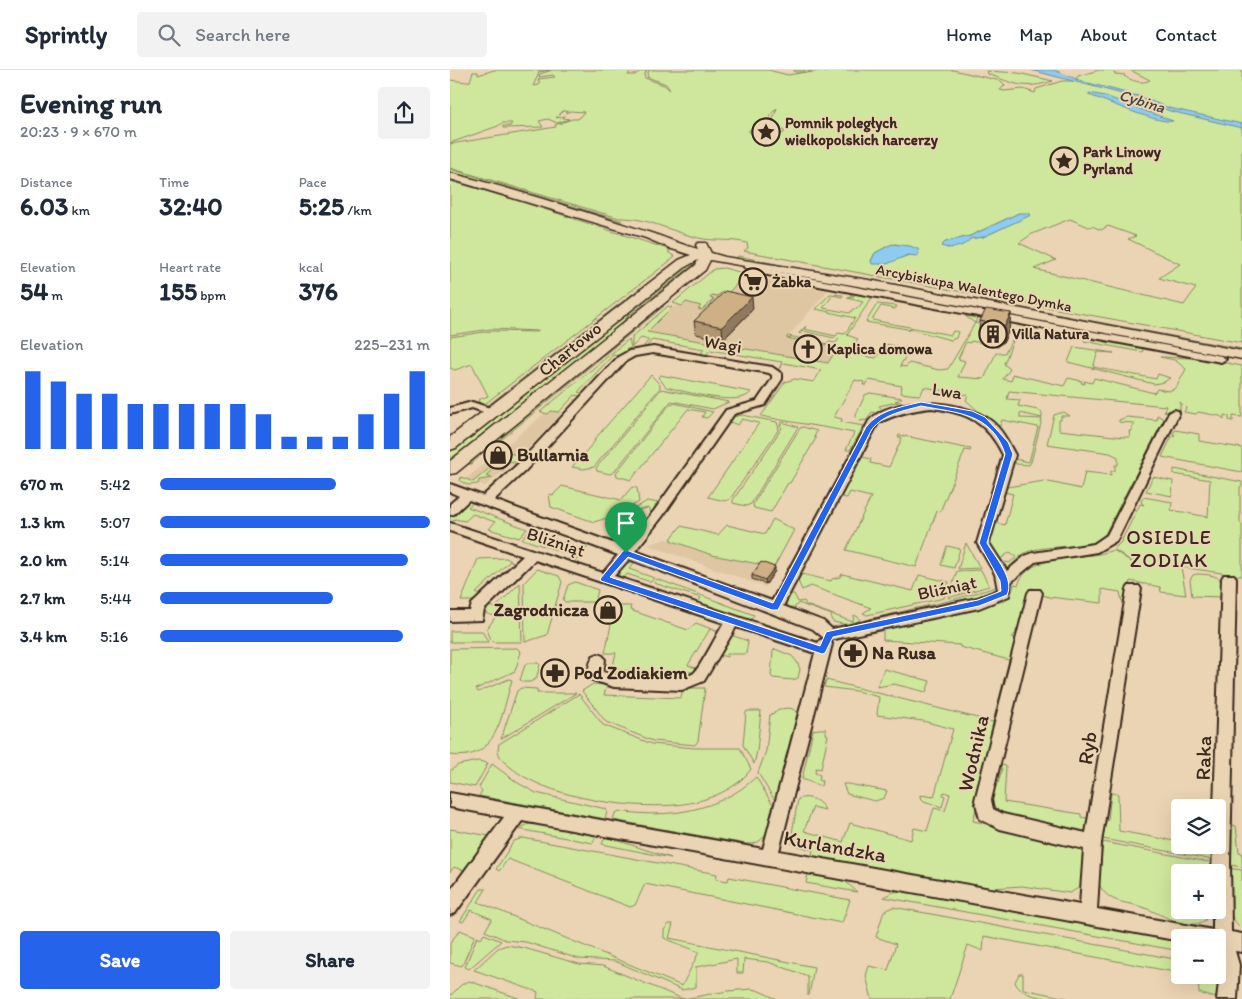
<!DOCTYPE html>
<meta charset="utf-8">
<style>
body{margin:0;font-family:Itim,sans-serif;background:#f2f2f3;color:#1f2937;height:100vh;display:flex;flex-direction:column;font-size:19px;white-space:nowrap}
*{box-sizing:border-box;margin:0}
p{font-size:16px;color:#747a83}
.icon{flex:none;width:28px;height:28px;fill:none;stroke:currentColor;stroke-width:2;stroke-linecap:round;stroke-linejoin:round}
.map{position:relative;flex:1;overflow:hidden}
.drawer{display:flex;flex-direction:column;background:#fff;width:450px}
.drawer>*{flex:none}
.tools{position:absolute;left:721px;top:729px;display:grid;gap:10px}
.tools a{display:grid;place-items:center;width:55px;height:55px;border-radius:5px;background:#fff;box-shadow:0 5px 20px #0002;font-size:25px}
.pin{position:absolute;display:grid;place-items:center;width:42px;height:42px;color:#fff;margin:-51px -21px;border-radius:50% 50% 50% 0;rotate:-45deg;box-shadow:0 0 5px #0007}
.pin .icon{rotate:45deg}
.round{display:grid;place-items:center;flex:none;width:52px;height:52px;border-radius:5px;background:#f2f2f3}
.head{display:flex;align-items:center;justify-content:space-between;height:85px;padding:0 20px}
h1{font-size:28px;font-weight:700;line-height:38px}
.metrics{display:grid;grid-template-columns:repeat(3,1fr);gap:8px;height:85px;padding:5px 20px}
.metrics div{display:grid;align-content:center}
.metrics b{font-size:25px;font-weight:700}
.metrics small{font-size:14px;font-weight:400}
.metrics p{font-size:14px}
.chart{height:140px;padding:10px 20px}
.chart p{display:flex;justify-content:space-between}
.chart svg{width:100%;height:90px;margin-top:5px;stroke:#2563eb;stroke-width:6}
.button{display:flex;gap:10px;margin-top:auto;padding:10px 20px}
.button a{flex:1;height:58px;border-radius:5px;background:#2563eb;color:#fff;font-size:20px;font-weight:700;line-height:58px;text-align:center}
.button a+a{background:#f2f2f3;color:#1f2937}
ul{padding:0 20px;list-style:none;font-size:16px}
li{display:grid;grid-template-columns:80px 60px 1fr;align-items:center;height:38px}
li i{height:12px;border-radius:6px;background:#2563eb}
header{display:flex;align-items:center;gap:30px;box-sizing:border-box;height:70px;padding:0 25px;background:#fff;border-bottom:1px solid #e0e1e3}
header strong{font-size:24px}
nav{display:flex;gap:28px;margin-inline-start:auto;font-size:18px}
.search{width:350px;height:45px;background:#f2f2f3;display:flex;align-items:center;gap:12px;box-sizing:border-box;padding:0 18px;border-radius:5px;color:#747a83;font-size:19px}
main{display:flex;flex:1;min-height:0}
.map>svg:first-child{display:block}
.built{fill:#dfc6a3}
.green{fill:#cfe79d;stroke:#85885e;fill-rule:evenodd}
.water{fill:#8eccef;stroke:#6d8b9b}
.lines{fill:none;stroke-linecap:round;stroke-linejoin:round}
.street-casing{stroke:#3b2a1e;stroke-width:4}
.secondary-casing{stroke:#3b2a1e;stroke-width:3}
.street{fill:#ebd4b3;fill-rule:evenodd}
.secondary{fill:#ebd4b3;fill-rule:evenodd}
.wall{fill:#b19673;stroke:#3b2a1e}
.shaded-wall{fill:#907a5e;stroke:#3b2a1e}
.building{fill:#ceaf86;stroke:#3b2a1e}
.route{fill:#2563eb;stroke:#fff;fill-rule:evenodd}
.labels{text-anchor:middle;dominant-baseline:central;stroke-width:4;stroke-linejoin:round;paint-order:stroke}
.far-poi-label{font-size:15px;font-weight:bold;fill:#3b2a1e;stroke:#ebd4b3;text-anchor:start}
.far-street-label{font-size:15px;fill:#3b2a1e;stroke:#ebd4b3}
.far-water-label{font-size:16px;font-style:italic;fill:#47423d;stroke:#ebd4b3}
.street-label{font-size:18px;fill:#3b2a1e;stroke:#ebd4b3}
.poi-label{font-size:18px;font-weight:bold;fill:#3b2a1e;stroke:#ebd4b3;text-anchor:start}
.quarter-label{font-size:20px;letter-spacing:1px;fill:#3b2a1e;stroke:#ebd4b3}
.near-street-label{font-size:21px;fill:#3b2a1e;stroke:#ebd4b3}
</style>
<header>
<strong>Sprintly</strong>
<div class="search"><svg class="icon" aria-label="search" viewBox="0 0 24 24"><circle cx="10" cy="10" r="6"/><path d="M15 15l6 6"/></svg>Search here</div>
<nav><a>Home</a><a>Map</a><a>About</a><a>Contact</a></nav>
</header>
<main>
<section class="drawer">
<div class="head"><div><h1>Evening run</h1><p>20:23 · 9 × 670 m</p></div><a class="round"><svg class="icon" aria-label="share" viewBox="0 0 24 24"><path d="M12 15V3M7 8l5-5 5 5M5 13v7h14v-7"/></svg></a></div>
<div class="metrics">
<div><p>Distance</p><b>6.03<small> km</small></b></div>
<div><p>Time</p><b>32:40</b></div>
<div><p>Pace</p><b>5:25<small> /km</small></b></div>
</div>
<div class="metrics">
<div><p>Elevation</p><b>54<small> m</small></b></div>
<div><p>Heart rate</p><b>155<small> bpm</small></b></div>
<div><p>kcal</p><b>376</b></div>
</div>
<div class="chart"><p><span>Elevation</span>225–231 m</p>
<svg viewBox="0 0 160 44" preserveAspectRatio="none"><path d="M5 44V6M15 44V11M25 44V17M35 44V17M45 44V22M55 44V22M65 44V22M75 44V22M85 44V22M95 44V27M105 44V38M115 44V38M125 44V38M135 44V27M145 44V17M155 44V6"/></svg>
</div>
<ul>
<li><b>670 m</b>5:42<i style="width:65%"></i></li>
<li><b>1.3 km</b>5:07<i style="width:100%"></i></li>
<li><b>2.0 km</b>5:14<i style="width:92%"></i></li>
<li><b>2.7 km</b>5:44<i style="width:64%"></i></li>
<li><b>3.4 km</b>5:16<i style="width:90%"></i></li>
</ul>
<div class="button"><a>Save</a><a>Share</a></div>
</section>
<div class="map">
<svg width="792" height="929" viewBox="0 0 792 929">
<rect width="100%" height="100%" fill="#ebd4b3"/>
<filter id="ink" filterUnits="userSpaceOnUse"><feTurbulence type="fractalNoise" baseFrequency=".02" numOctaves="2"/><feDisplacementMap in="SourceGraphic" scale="10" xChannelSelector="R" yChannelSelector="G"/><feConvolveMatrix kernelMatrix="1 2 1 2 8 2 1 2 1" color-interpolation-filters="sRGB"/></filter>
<g filter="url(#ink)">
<!-- built -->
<g class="built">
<polygon points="296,204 331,213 378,220 337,268 388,277 378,293 191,262 221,238 223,238 263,217 279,221"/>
<polygon points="100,339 113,342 71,387 35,416 16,409"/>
<polygon points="215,469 324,495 324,504 316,517 198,475"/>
</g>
<!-- green -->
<g class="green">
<path d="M44,0H100L88,2L89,3L83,16L89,15L90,12H88L89,9L105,7L103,5L89,7L90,4L102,0H181L178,5H185L189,2L197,0L194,6L195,8L214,15L220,20L216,14L197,7L199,0H318L338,5L356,2H345L344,0H363L356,3L377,0L374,3L379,0H503L551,11L555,15L550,20L554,21L573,19L585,23L586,19L612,11H631L626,9L628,6L649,0H663L665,4L675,5L674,6C680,10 692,15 700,10L680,0H792V273C626,242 459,213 294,181L298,178L297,173C282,169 268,171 254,169C225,164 199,147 169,148L0,98V74L106,57L105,55L122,49H128L134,42L120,41L116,43L117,41H113L106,48L115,46L113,48L119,49L107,53L98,49L89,51L93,57L53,58V56H60L62,53H52L48,56L0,73V10L17,12L20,11L23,2H28V5ZM327,38L321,55L334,61V63L312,69L304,63L299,62V60L317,55L322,43ZM569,143L550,159L533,167L522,168L509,176L497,178L495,172L520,166ZM620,149L639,157L642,156L651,160L658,156L686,166L678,169L730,194L709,208L746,218L734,235L584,199L606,190L569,173L582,164ZM446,174L453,176L460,185L447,189L421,191L425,183L438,176Z"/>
<path d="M537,1L568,3L603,11C574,20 565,14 538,4Z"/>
<polygon points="0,99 172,151 0,102"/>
<path d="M0,111C74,131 147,157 221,180L218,182L225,187L32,336L28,330L38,326L22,294L5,300L0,298V267L41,261L88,262L89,261L41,259L0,265Z"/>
<polygon points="288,186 355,200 477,220 792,279 792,282 284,190"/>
<polygon points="240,192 244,194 178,246 163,262 5,390 0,388 0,381"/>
<polygon points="274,198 296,204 278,223 272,222 267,226 262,225 260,228 264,229 252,240 248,239 251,236 236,232 232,236 223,233 264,199"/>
<polygon points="374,209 745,280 736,280 371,210"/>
<polygon points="190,218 192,218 44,335 37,336"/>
<path d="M402,222L423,226L397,265L408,269L398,283L426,288L435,274L460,279L450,296L456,297L459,293L489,300L498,299L525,253L515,246L527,248L525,253L534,255L528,268L553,273L547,278V276L521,271L520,273L516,272L508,289L515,291L508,307L534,309L546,283H555L566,263L554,294L560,299L553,309L561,311L563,306L562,304L614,316L618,308L632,311L631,313L635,314L634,311L642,313L644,308L704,323L707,319L719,321L726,318L736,299L725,290L710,287L740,288L741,286L792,296V347L783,346V351L779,350V346L774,345V349L770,346L748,342L746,344L734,342L736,338L730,332V342L719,340L717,342L714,341L716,336L559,321L557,329L570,330L568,336L588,340L592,343V348L570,343V348L592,349L581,392L579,395L566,394L564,389L579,392L588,357L552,350L550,356L547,358L516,330L518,325L474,317L471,324L468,325L451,323L452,316L419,310L416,315H413L414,312L405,310L384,347L392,349L391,352L414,356L400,380H396L404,363C373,356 342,353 311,346L335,312L345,309L364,312L371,300L334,293L329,299L332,292L260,280L255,286L250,285L254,279L202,270L196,277L194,276L199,270L191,268L182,277V267L218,236L222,237L197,262L378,293L388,277L336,268L338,266L378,274L379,272L386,273L389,269L353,261L350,264L349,263L356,256L354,259L386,266L388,263L395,264L405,248L366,239L380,224L393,225L392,227L383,225L373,238L400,243L403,239H407L413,232L397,228L399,226L403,227L404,225H400Z"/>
<polygon points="427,234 447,236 445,239 431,236 422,250 501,265 503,261 508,262 506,268 501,270 459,259 458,261 457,259 416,252"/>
<polygon points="209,236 214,236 46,374 42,372 26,386 29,387 21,394 15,394"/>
<polygon points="635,266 691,276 693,281 692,282 634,271"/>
<polygon points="179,269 181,278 177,279 170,286 163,285 128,322 135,324 133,327 125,325 109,342 101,341 98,344 90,342"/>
<polygon points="624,277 664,283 648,282 643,297 706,309 708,304 720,308 714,312 704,314 618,292"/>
<polygon points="201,305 210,315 210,318 144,397 133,399 122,397 145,371 144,370"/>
<path d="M210,305L301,322C290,338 234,321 216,317L208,307Z"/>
<polygon points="211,319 279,332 263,339 221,331 164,402 160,404 147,401 146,398"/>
<polygon points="420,323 452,328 445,331 457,333 450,336 447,332 429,336 433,341 426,343 422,342 417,350 409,351 406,348 406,345 415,325"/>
<polygon points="224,333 263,342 257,348 252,347 255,342 238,339 181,410 167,406 166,403 220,334"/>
<path d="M614,342L620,346H611V350H609V360L673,367H680L679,361H682V356H684V353L669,352V350L677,347L707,350V345L714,349L653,468C637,480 600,474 580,481C569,484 564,494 556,500L552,495L556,492L559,493L567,487L560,482L549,490L539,474L545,453L555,455L563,424L554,422L557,417L594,411L631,419L635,402L661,405V401H665V395H668V387L660,383L597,374L604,345Z"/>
<polygon points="292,345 327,352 329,359 280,429 275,431 258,427 309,353 292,349 288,355 280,352 283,347"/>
<polygon points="332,352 348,357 301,434 296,436 283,433 283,430 332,358 330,356"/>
<polygon points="353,357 367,361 364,367 366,368 340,413 338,413 321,442 304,438 303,434 350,358"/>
<polygon points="725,360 749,364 749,371 792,378 792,402 712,387 722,366 725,365 723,364"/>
<polygon points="449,365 521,379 520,381 515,380 490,442 487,441 466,497 396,480 421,427 400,422 397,428 391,427 412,387 421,389 420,393 439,397 452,368 448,367"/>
<polygon points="58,383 76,387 65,398 64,391 53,393 54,400 43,398 36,406 43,408 29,410 28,414 18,415 10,411 11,407 23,412"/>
<path d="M724,399L792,412V416L790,417V453L792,454V506L731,497L736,525L711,522L710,517L680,511L676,532L672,531L670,522L652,519V533L599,527L592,525L589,519L581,518L570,558L566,560V563L562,567L567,569L523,751L627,774L637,783L633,815L620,823L572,816L542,818L362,786L363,780L342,774L341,769L348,729C359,725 370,730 375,740L363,737L354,761L393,772L400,753L461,770L464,758L477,761L484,738L495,741L500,724L494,722L493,725L495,726L492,737L474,731L470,727V725L484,727L503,659L473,651L427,645L429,627L406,621L374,617L376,610L543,652L559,590L510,577V575L433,570V559L554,531L562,522L564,514L568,515C580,480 634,492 663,480L685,494L664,479L671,472L690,434L694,435L691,432L693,427L722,432L721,440L758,447L760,410L724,404Z"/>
<polygon points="703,407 723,411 722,426 696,421"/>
<polygon points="112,416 171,430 182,417 187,418 189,432 166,445 144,452 101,437 99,424 103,425"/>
<polygon points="21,431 24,432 18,437 77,459 69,468 39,459 45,452 23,444 15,451 5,449 0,454 0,445 15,432"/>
<polygon points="197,431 209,433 201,444 198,438 184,441 186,448 178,446 172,454 179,457 170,459 173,468 158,458 165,451"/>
<polygon points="323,449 344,460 324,497 262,485 220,470 231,456 268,465 277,455 315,464"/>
<polygon points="79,460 130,479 136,473 140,474 123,494 116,492 122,485 72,469"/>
<polygon points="516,473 530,498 508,499"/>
<polygon points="497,476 510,479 504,498 491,495"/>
<polygon points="56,488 67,494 60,491 26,523 34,527 24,531 11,531 28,489"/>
<polygon points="181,492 184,493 179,499 204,508 201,512 177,504 172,510 169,509 169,501 173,495"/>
<polygon points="87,499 109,506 112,512 97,565 75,572 74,513"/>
<polygon points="531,500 539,516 498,528 507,501"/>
<polygon points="352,504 381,511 382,509 390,507 392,504 463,521 469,505 499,512 494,528 417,545 413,543 421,538 361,516 352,520 348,511"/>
<path d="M747,504C767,505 773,506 775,527L742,526L740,510L743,505Z"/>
<polygon points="207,509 304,545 299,552 247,535 251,528 204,513"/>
<polygon points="125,512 148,520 145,532 115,532 113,530 118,515"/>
<polygon points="70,513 72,572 44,572 41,570 37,559 46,546 37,544 33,540 36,534 45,538"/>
<polygon points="550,516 548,521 539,525 421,551 419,549 498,531"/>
<polygon points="339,524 344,524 348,532 354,531 356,535 403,552 404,545 408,547 410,550 399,555 383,552 381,549 382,545 348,533 343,540 337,536 335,531"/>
<polygon points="165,536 181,536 180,540 238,560 246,553 269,562 260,559 238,595 248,599 245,602 162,600 166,583 155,583"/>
<polygon points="0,561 32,561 38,572 0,572"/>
<polygon points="281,565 298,571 296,584 277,584 277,587 270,585 269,583"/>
<path d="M67,578L71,582L65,601L26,619L28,622L59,609L62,610C51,645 48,692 0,685V579Z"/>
<polygon points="325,579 342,586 347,592 350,599 348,608 343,610 323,608 321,606 323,581"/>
<polygon points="78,593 88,593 90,595 86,609 80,612 73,612 70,610 75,595"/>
<polygon points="434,599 480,611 476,622 444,614 427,617"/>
<polygon points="143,614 157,615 154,625 231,628 233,618 255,618 248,671 245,675 203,671 156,652 132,621"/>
<polygon points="71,618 87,619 87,623 126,623 51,669 67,621"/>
<path d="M129,624L153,655L202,674L244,678H290L301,699C285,722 251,733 224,735C177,739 94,727 59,696C51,688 46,685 49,674Z"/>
<polygon points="338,638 343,639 347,643 325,731 308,703 316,681 320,645 331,639"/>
<polygon points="298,641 311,641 307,681 304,694 293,675 296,642"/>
<polygon points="369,659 376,659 376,664 378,665 371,699 366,698 365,703 370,705 369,710 372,711 371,716 352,709 363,660"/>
<polygon points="28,691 38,693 25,717 0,712 0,701 8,695"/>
<polygon points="42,694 68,713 86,723 156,739 157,742 155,749 29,726 32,721 29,717"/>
<polygon points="548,694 556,696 554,732 631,744 631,747 640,749 638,764 548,743 541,730 543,712 548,713 552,699"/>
<path d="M306,707L324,737C319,753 318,776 296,774L163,750L165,743L170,741C217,749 270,741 306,707Z"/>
<polygon points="393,714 398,714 437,721 434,728 425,731 397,724"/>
<polygon points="661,723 668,724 669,761 730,772 730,775 765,775 764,790 653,769 655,753 658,750"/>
<polygon points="79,754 85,754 146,765 143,773 68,759"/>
<polygon points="778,754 786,756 789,782 792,783 792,797 776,794"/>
<polygon points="0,759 40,766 16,801 4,797 0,802"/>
<polygon points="155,767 160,768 221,788 152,774"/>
<polygon points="73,768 267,804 266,809 278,811 279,807 400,830 392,853 195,814 185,835 180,837 58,789 49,801 46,799 64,771"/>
<path d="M653,772L764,793V802H730V840H762C749,871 712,843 692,837C674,831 659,834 649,814Z"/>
<path d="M776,798L792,800V859C772,841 777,822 776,798Z"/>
<polygon points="358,804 395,811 407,822 356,813"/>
<polygon points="31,819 36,819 28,832 232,916 249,882 214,868 214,860 219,854 223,854 219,868 364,897 359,925 358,926 358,906 318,892 294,889 293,903 287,903 287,889 246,897 246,917 232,920 165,891 129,889 76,872 56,870 35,861 42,849 21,840 13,852 10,851"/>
<polygon points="451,821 730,872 730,881 433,827 444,822"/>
<polygon points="443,837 730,890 730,903 534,866 533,881 518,875 500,929 422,929 416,906 419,896 438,900 446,874 426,867 434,841"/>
<polygon points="10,860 25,866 12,896 0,893 0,873"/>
<polygon points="34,864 51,871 19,899 15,897 27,867 31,869"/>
<polygon points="57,875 74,878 129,894 153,896 233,929 278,921 301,919 307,920 327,929 87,929 88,922 24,900 48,878"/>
<polygon points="768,897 772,898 769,929 749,923 748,907 739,905 768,905"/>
<path d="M569,904H573V919L621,929C605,929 571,929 565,912Z"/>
<polygon points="19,911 68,928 70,929 0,929 0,926 11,915"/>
</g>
<!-- water -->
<g class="water">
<polygon points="581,0 604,0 631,11 688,26 719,38 792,54 792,58 720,41 676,25"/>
<path d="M639,23L655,26L723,51C708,54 656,31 639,25Z"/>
<path d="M569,143H579L581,145L533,167L520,169C515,177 500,180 491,176L495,172L520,166Z"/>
<polygon points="442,174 460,176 468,179 469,184 466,186 458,185 437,194 422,194 421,191 425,183"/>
</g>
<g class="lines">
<!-- street casing -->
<g class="street-casing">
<g id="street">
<polygon points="297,192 310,198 369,210 771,286 776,289 771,292 369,216 304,202 294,197 294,193"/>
<path d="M203,277L322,297L332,304V309L315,335L284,344L212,447L185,481L322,531L419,351C443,324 512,330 540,350C552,359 558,372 565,385L539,473L557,501L575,486L583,483L644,474L657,465L719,343L724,340L728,341L729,343L668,468L666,471L647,482L585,492L561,512L559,526L529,538L380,570L382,574L329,781L630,835L634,779L550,759L530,749L525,730L578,523L580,520H590L592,523L541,730L543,739L553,744L636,763L677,519L679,516H689L691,519L651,773L647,839L763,860V840H768V802H762L763,775H768V738H764L772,508L774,505H784L786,508L780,793L781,862L792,864V882L785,881L789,895L787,929H767L771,895L768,885V868H730V871L72,751L6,842L0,845V821L54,747L0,737V723L313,779L365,583L286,557L254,611L232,620L164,617L140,609C136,603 140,593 143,586L148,584L153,586L155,590L153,602C168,606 232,613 244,603C251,596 268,563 274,553L85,490L34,540L32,550L0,551V541H20L22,534L73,486L0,461V453L153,503L168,485L19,430L4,444L0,445V434L9,426L0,422V414L33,426L68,394L168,287L179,281ZM203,283L319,303L322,305V309L307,331L276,340L204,441L174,477L44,430L76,400L176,291L185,286ZM481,338C517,342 537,352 553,385L527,473L545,504L548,520L527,528L382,559L373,551L333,536L428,353C446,344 461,340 481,338ZM179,489L363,559L375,569L370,570L368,573L164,506Z"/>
<polygon points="22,332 46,340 47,342 42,345 22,338 0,344 0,338"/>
</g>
</g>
<!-- secondary casing -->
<g class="secondary-casing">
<path id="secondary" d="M0,103C68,120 135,142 201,163C217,168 232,175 248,179L246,175L248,173H256L261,183L275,187L419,210L792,281V289L419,218L260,190L255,200L6,403L0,404V391L246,195L248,190L237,196L6,378L0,380V367L229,190L241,185L222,179L196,168L0,109Z"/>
</g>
<!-- street -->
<use href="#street" class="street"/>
<!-- secondary -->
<use href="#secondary" class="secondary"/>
</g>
<!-- wall -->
<g class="wall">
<polygon points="303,239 273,270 246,264 244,251"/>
<polygon points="561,243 559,260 553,273 528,268 530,251"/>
<polygon points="325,501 316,514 302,509 302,505"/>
</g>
<!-- shaded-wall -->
<g class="shaded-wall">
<polygon points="302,227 303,239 273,270 272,257"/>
<polygon points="561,243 559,260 553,273 555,256"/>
<polygon points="325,497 325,501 316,514 315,510"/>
</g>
<!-- building -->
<g class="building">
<polygon points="275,221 302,227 272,257 244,251"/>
<polygon points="536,239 561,243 555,256 530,251"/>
<polygon points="311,492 325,497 315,510 302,505"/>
</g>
</g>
<!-- route -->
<path class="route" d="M471,332L522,341L535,347L558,372L563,384L537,473C545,487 565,509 557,525L529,536L383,567L375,583L372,584L151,511L150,509L173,481L176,480L323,533L416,357C429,340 451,337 471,332ZM471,336C507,343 542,343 555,384L529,473L550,511L551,521L528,530L380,561L376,562L370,576L160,507L178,487L322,540H328L422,359C434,344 453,341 471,336Z"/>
<!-- icons -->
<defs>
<g id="sight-ring" transform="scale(1.4375)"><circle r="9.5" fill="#ebd4b3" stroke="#3b2a1e" stroke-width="1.5"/><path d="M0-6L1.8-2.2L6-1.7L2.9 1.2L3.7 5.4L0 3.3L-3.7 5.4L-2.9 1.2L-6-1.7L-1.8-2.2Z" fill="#3b2a1e"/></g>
<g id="supermarket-ring" transform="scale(1.4375)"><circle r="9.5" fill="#ebd4b3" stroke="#3b2a1e" stroke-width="1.5"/><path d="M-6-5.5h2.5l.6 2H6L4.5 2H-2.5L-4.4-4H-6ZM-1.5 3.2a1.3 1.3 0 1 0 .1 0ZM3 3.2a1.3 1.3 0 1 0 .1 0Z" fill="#3b2a1e"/></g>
<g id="building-ring" transform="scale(1.4375)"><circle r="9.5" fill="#ebd4b3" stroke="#3b2a1e" stroke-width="1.5"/><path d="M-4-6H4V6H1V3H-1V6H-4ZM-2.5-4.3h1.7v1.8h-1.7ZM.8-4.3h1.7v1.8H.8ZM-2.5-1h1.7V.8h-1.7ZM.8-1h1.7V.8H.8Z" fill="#3b2a1e"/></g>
<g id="church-ring" transform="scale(1.4375)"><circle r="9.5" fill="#ebd4b3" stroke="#3b2a1e" stroke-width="1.5"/><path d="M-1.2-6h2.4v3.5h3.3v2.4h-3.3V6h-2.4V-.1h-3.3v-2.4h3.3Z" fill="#3b2a1e"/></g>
<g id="shop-ring" transform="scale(1.4375)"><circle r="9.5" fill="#ebd4b3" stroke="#3b2a1e" stroke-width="1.5"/><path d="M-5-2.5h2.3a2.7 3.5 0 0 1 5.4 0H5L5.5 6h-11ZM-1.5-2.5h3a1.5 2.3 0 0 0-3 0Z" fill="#3b2a1e"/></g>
<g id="pharmacy-ring" transform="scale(1.4375)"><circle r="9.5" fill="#ebd4b3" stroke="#3b2a1e" stroke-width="1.5"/><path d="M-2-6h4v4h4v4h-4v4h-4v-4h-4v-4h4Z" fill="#3b2a1e"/></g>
</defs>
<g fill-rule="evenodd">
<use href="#sight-ring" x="316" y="62"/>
<use href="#sight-ring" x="614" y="91"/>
<use href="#supermarket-ring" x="303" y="212"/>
<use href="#building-ring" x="543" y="264"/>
<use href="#church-ring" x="358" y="279"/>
<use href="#shop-ring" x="48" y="385"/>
<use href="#shop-ring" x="158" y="540"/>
<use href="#pharmacy-ring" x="403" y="583"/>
<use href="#pharmacy-ring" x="105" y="603"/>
</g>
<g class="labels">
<!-- far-poi labels -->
<g class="far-poi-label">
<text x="335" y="53">Pomnik poległych<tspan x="335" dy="17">wielkopolskich harcerzy</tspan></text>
<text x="633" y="82">Park Linowy<tspan x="633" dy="17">Pyrland</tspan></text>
<text x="322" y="212">Żabka</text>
<text x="562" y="264">Villa Natura</text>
<text x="377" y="279">Kaplica domowa</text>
</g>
<!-- far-street labels -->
<g class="far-street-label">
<text transform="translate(524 218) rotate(11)">Arcybiskupa Walentego Dymka</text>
</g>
<!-- far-water labels -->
<g class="far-water-label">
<text transform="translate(692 31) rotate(17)">Cybina</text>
</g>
<!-- street labels -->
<g class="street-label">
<text transform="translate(273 274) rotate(9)">Wagi</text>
<text transform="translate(120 279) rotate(-39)">Chartowo</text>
<text transform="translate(497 321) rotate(9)">Lwa</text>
<text transform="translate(106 472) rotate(18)">Bliźniąt</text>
<text transform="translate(497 518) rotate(-12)">Bliźniąt</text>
</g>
<!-- poi labels -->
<g class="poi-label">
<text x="67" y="385">Bullarnia</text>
<text x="139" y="540" text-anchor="end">Zagrodnicza</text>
<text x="422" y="583">Na Rusa</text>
<text x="124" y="603">Pod Zodiakiem</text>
</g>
<!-- quarter labels -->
<g class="quarter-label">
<text x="719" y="467">OSIEDLE<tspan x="719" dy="23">ZODIAK</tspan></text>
</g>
<!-- near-street labels -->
<g class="near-street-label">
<text transform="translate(637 678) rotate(-81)">Ryb</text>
<text transform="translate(523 683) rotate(-77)">Wodnika</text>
<text transform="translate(753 688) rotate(-88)">Raka</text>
<text transform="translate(385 776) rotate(10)">Kurlandzka</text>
</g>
</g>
</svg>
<div class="tools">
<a><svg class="icon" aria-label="layers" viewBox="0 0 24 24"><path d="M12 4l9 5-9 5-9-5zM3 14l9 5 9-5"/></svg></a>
<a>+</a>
<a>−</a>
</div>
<div class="pin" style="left:176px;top:483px;background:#1e9e55"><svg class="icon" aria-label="arrive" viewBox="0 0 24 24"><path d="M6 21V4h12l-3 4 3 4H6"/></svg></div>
</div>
</main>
